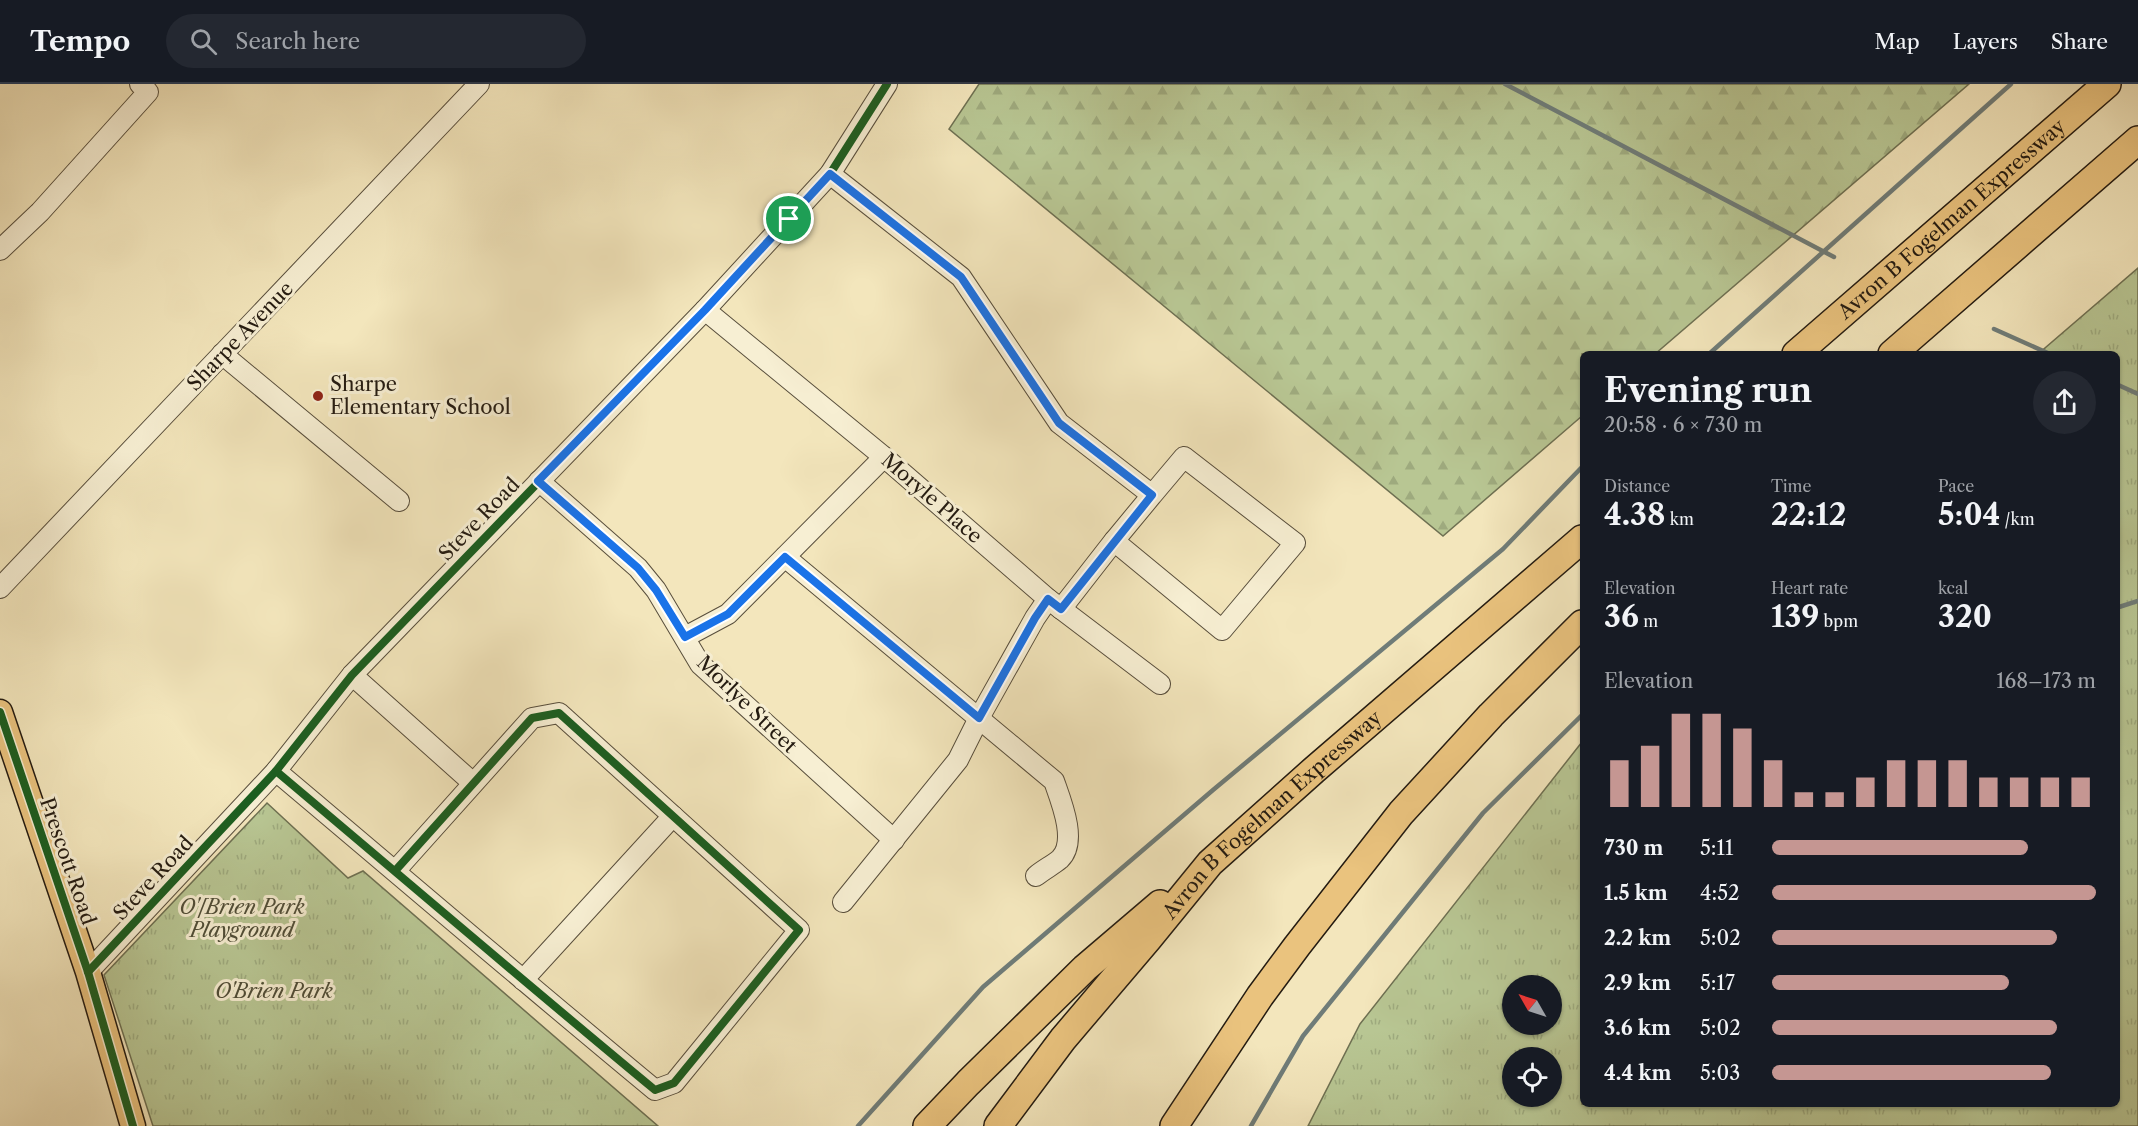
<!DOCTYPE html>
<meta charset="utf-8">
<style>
body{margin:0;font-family:"Libre Caslon Text",serif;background:#242831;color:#f1f3f6;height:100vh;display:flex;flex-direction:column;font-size:22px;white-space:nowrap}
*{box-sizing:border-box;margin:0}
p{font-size:20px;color:#9ea1a6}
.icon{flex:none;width:33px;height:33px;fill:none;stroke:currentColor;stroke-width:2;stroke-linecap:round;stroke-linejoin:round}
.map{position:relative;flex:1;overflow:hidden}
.sheet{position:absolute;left:1580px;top:267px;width:540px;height:756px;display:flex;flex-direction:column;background:#171b24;border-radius:9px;box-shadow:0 2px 4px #0004}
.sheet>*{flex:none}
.needle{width:39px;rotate:309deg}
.controls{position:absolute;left:1502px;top:891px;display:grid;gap:12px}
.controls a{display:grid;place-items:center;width:60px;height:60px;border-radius:50%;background:#171b24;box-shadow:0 2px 4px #0004;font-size:30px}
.pin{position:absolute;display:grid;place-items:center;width:51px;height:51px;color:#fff;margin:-26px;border:3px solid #fff;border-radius:50%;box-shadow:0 2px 6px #0007}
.round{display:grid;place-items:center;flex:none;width:63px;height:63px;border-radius:32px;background:#242831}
.headline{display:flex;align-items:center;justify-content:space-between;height:102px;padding:0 24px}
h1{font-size:33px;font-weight:800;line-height:45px}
.figures{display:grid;grid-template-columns:repeat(3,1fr);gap:9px;height:102px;padding:6px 24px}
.figures div{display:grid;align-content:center}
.figures b{font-size:30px;font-weight:800}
.figures small{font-size:16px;font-weight:400}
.figures p{font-size:16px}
.chart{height:168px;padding:12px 24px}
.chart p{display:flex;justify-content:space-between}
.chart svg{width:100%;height:108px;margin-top:6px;stroke:#c59692;stroke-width:6}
ul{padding:0 24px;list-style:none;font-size:20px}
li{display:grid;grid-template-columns:96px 72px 1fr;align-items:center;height:45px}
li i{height:15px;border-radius:8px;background:#c59692}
header{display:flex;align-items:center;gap:36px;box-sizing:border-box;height:84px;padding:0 30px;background:#171b24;border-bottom:2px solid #363941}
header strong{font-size:28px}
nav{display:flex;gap:33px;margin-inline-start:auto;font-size:21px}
.search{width:420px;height:54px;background:#242831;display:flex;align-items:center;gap:15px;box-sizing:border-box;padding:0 21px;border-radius:33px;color:#9ea1a6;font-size:22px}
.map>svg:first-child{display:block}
.forest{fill:url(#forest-firs);stroke:#6e7052;stroke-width:1.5}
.park{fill:url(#park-tufts);stroke:#6e7052;stroke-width:1.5;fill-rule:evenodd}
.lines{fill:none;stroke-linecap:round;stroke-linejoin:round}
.stream{stroke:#6f7c78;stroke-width:4.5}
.minor-casing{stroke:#584e3c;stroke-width:22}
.major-casing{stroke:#241b11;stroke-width:27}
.highway-casing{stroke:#241b11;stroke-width:30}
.minor{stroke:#f7efd3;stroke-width:20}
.major{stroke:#eac37e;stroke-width:24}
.highway{stroke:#eac37e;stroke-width:27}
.cycleway-casing{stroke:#f7efd3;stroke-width:11}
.cycleway{stroke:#1b5e20;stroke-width:8}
.route-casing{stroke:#fff;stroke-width:12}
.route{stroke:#1a73e8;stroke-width:8}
.poi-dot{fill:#8f2418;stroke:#f7efd3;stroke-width:2}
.labels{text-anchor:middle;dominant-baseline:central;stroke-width:6;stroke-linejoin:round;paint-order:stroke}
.street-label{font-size:20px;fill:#241b11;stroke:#f7efd3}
.poi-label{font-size:20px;fill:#241b11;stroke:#f7efd3;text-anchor:start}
.park-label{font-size:20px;font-style:italic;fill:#504e38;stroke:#f7efd3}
</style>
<header>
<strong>Tempo</strong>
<div class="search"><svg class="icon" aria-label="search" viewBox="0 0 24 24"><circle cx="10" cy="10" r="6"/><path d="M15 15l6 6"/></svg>Search here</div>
<nav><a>Map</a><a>Layers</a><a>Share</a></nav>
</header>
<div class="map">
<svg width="2138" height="1042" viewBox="0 0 2138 1042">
<defs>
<pattern id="forest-firs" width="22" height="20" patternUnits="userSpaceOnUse" patternTransform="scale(1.5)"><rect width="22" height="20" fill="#b8c693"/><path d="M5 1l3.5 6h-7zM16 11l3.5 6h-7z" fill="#9eaa7e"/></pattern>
<pattern id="park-tufts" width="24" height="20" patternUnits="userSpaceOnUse" patternTransform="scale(1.5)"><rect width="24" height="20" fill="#b8c693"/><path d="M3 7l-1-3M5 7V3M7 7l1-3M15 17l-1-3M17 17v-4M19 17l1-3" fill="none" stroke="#9eaa7e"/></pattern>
</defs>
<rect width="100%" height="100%" fill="#f3e6bc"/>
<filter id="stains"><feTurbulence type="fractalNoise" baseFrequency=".00333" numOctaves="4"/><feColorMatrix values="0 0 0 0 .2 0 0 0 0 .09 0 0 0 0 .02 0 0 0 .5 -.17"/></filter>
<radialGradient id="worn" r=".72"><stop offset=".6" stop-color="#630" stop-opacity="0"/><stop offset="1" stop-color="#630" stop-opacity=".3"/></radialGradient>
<!-- forest -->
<polygon class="forest" points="979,0 1969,0 1655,270 1582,270 1582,332 1443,452 949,45"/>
<!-- park -->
<g class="park">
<path d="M2138,184V1042H1308L1360,940L1582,658V1020H2116V270H2038ZM1512,902H1551V940H1512ZM1512,974H1551V1012H1512Z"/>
<polygon points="267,719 348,794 363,787 658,1042 153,1042 104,891"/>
</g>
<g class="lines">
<!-- stream -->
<g class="stream">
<polyline points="1505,0 1834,173"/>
<polyline points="1994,245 2050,270"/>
<polyline points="1709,270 2011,0"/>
<polyline points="2116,300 2138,310"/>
<polyline points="2116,524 2138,517"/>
<polyline points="858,1042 983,903 1213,706 1503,465 1582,383"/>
<polyline points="1251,1042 1303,952 1483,729 1582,631"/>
</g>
<!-- minor casing -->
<g class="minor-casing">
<g id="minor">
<polyline points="830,90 961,193 1059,339 1152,411 1184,373 1295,459 1222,546 1114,457 1152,411"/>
<polyline points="0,166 40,128 148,8 140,0"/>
<polyline points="705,226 884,373 1048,515 1160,600"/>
<polyline points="222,270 399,417"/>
<polyline points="539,397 638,484 656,506 700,580 894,756"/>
<path d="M785,473L1054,697C1061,717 1078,758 1060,775C1053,781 1043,786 1036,792"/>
<polyline points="0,504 479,0"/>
<polyline points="1061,525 1114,457"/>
<polyline points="685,553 728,530 884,373"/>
<polyline points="352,591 473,699"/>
<path d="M276,687C402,793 528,901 655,1006L674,999L799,846L559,629L532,634L395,787"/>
<polyline points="843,818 958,676 979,634 1035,534 1048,515"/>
<polyline points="88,888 276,687 352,591 705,226 830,90 887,0"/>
<polyline points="523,896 673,732"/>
</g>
</g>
<!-- major casing -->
<g class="major-casing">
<polyline id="major" points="0,628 88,888 133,1042"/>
</g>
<!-- highway casing -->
<g class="highway-casing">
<g id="highway">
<path id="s1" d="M1796,270L2107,0"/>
<polyline points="1892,270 2138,56"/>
<polyline points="927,1042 968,999 1085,884 1160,820"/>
<path id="s2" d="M998,1042L1063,955L1148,855L1210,779L1314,686L1582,455"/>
<polyline points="1174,1042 1260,912 1297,862 1401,729 1491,631 1582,540"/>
</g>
</g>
<!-- minor -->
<use href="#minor" class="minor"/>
<!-- major -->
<use href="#major" class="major"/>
<!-- highway -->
<use href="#highway" class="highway"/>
<!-- cycleway casing -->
<g class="cycleway-casing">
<g id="cycleway">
<polyline points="0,628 88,888 133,1042"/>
<path d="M276,687C402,793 528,901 655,1006L674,999L799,846L559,629L532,634L395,787"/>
<polyline points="88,888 276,687 352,591 705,226 830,90 887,0"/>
</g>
</g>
<!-- cycleway -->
<use href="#cycleway" class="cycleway"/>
</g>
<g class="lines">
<!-- route casing -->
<g class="route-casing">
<polygon id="route" points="830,90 961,193 1059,339 1152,411 1061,525 1048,515 1035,534 979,634 785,473 728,530 685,553 656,506 638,484 538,397 705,226"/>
</g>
<!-- route -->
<use href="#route" class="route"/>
</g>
<!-- markers -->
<circle class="poi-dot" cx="318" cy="312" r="6"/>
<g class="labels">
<!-- street labels -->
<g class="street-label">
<text stroke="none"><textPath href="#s1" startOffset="206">Avron B Fogelman Expressway</textPath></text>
<text transform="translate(240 252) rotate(-46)">Sharpe Avenue</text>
<text transform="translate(932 414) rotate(41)">Moryle Place</text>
<text transform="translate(479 435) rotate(-46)">Steve Road</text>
<text transform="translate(747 620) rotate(44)">Morlye Street</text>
<text stroke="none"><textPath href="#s2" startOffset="416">Avron B Fogelman Expressway</textPath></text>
<text transform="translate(68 777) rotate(71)">Prescott Road</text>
<text transform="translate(153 794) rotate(-47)">Steve Road</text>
</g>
<!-- poi labels -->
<g class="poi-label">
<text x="330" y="300">Sharpe<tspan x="330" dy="23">Elementary School</tspan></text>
</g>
<!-- park labels -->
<g class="park-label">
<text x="242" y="823">O'[Brien Park<tspan x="242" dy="23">Playground</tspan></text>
<text x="274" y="907">O'Brien Park</text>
</g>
</g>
<rect width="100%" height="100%" filter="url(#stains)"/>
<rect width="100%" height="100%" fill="url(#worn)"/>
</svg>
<div class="controls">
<a><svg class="needle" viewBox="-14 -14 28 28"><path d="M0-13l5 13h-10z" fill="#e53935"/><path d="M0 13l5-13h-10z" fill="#9ea1a6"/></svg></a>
<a><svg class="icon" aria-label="locate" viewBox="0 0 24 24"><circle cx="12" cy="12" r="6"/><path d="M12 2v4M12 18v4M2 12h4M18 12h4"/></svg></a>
</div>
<div class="pin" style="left:789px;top:135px;background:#1e9e55"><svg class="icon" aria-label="arrive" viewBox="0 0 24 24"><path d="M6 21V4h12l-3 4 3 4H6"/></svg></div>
<section class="sheet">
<div class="headline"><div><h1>Evening run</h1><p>20:58 · 6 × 730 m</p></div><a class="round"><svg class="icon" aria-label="share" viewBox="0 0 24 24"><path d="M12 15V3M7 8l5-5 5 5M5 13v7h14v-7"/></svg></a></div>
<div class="figures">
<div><p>Distance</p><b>4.38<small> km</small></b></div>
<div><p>Time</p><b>22:12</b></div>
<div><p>Pace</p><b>5:04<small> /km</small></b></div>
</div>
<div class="figures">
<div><p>Elevation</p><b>36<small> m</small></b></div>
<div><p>Heart rate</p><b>139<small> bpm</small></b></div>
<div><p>kcal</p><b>320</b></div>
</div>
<div class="chart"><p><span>Elevation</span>168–173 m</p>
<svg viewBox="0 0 160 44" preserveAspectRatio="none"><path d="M5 44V25M15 44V19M25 44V6M35 44V6M45 44V12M55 44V25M65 44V38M75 44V38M85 44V32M95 44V25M105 44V25M115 44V25M125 44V32M135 44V32M145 44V32M155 44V32"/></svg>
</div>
<ul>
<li><b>730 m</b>5:11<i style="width:79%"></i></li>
<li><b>1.5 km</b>4:52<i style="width:100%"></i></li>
<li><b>2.2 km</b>5:02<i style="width:88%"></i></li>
<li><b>2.9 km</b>5:17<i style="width:73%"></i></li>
<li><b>3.6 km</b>5:02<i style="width:88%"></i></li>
<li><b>4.4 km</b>5:03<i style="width:86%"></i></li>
</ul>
</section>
</div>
